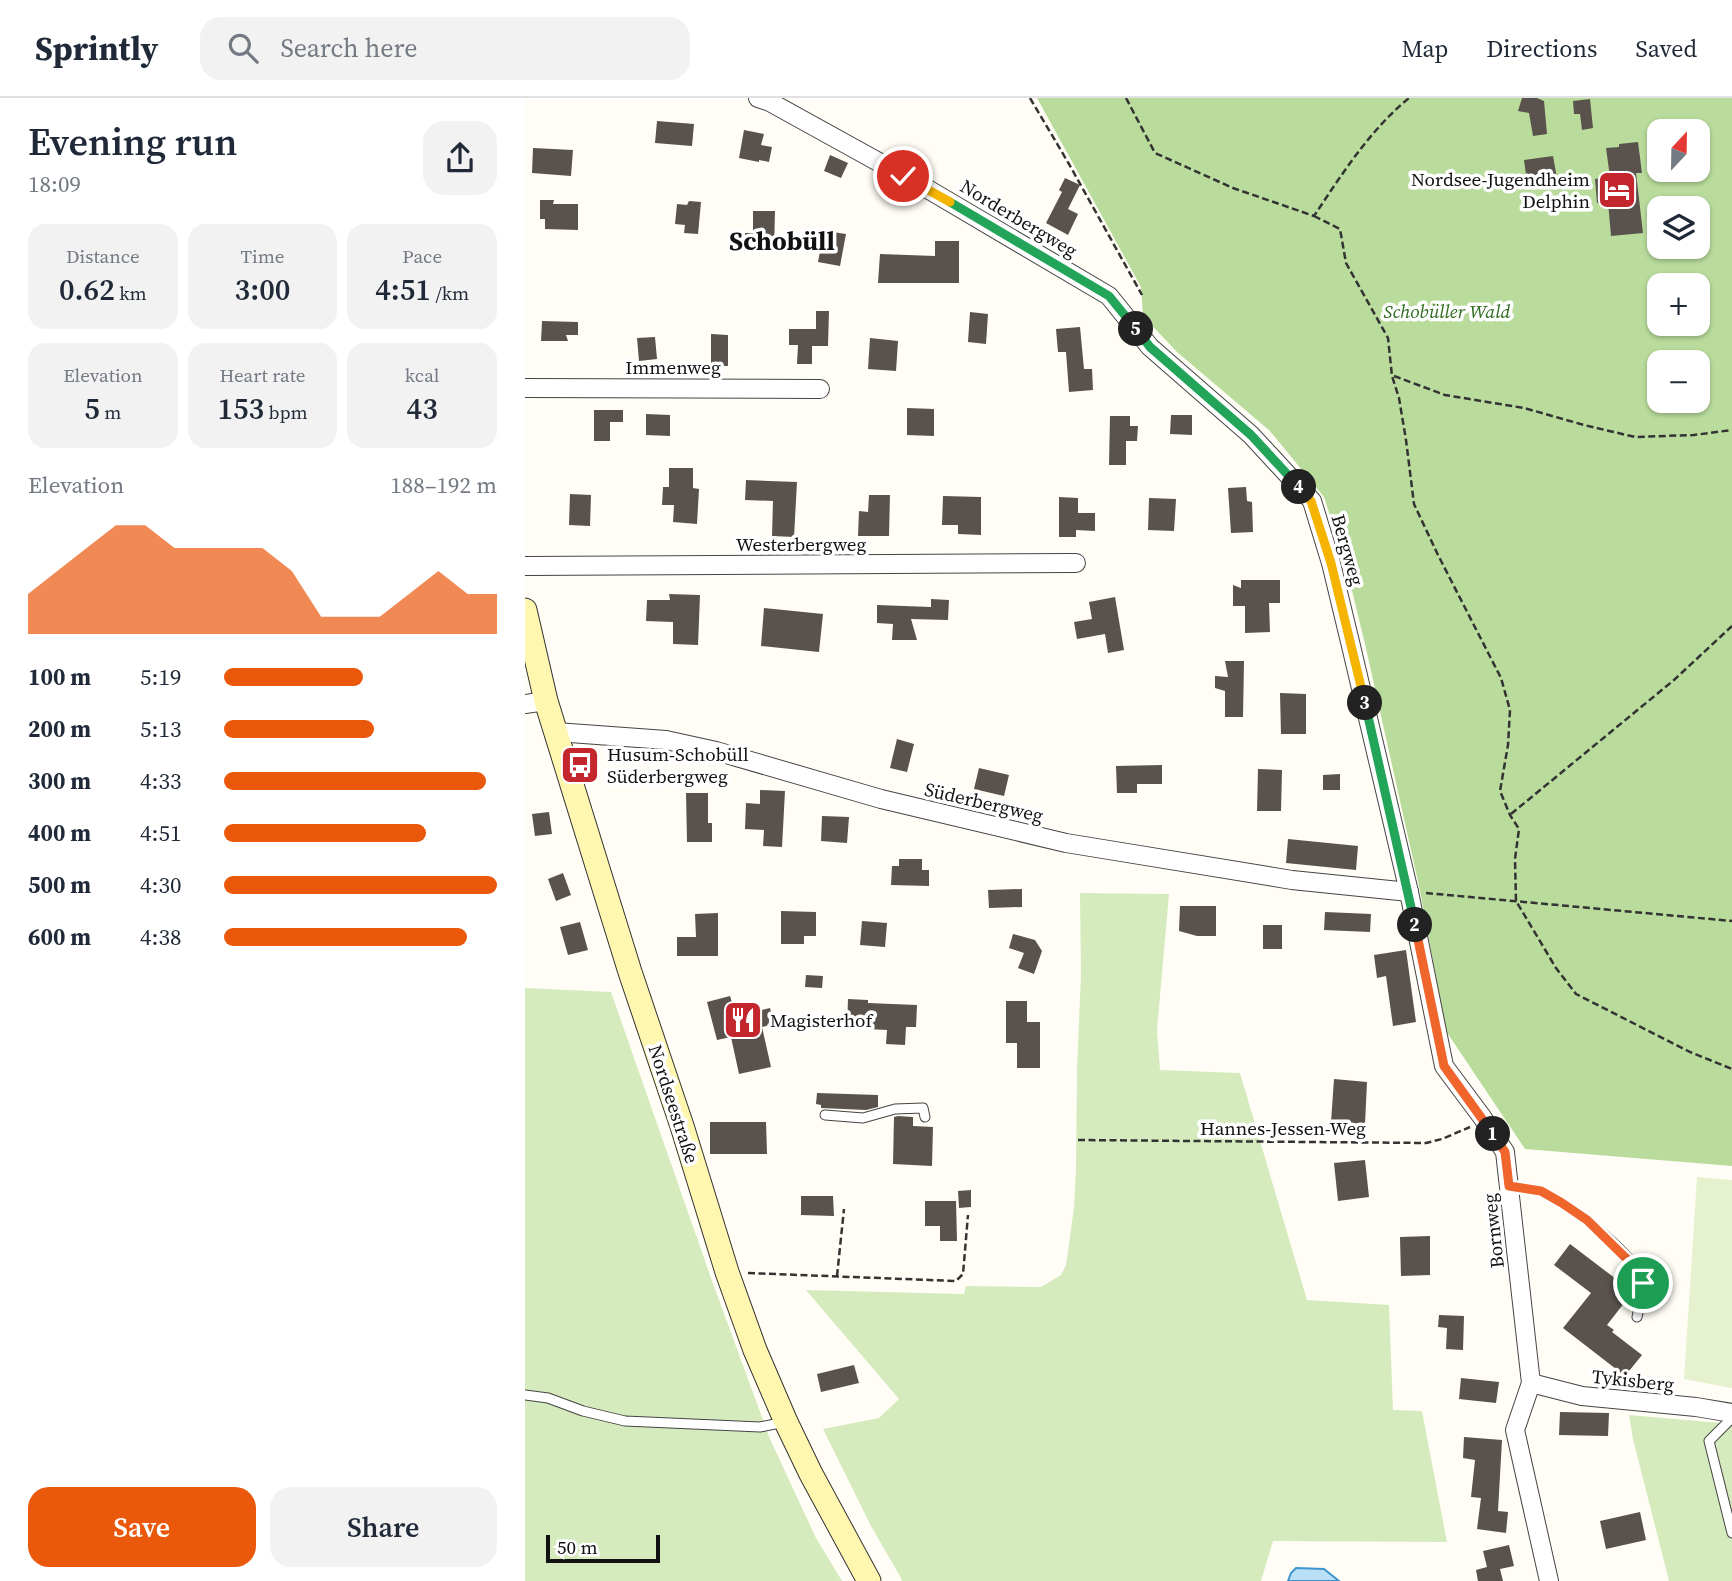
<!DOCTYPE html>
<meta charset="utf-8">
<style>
body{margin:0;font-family:"Source Serif 4",serif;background:#f2f2f3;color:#1f2937;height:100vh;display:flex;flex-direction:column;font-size:26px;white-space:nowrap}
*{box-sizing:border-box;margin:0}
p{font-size:23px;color:#747a83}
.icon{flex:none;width:38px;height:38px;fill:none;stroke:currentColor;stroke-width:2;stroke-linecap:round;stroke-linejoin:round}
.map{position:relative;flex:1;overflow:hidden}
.panel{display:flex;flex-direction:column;background:#fff;width:525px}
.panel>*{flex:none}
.needle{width:46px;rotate:22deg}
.tools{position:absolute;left:1122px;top:21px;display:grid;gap:14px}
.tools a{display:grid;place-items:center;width:63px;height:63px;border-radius:14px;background:#fff;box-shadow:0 2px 5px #0004;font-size:35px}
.scale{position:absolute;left:21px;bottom:18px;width:114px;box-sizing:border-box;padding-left:7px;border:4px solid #111;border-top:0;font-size:19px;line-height:24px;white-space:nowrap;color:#111;-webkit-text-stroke:5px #fff;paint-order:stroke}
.pin{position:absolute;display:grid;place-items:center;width:60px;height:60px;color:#fff;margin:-30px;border:4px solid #fff;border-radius:50%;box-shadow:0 2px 7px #0007}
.km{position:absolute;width:35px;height:35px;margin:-18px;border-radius:50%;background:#222;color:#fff;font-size:19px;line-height:35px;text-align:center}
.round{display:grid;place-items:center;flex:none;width:74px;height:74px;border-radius:21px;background:#f2f2f3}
.overview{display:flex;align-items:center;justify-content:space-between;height:119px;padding:0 28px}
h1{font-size:38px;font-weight:600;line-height:52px}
.stats{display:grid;grid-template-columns:repeat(3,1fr);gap:10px;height:119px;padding:7px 28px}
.stats div{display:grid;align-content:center;border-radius:18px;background:#f2f2f3;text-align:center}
.stats b{font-size:30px;font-weight:600}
.stats small{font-size:19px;font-weight:400}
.stats p{font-size:19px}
.chart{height:196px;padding:14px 28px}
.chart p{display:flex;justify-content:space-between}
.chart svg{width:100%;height:126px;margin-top:7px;fill:#ea580c;opacity:.7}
.button{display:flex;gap:14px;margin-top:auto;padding:14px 28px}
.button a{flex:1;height:80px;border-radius:21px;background:#ea580c;color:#fff;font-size:28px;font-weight:600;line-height:80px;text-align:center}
.button a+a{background:#f2f2f3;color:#1f2937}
ul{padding:0 28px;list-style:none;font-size:23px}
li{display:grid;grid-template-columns:112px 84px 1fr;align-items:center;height:52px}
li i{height:18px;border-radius:9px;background:#ea580c}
header{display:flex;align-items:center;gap:42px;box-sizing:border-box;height:98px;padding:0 35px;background:#fff;border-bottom:2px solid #e0e1e3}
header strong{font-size:33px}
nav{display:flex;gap:38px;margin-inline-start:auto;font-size:24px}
.search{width:490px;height:63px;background:#f2f2f3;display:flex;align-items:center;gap:18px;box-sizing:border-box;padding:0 24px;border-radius:21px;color:#747a83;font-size:26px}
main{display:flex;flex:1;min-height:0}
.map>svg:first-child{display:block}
.green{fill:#d5ebbd}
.forest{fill:#b9dc9c;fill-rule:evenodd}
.pitch{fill:#e6f2cf}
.water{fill:#b9e0f7;stroke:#3f96cf;stroke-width:2}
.building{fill:#5a524d}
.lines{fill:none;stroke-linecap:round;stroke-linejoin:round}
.service-casing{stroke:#444;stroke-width:11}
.minor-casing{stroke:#444;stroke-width:20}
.secondary-casing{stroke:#333;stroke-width:25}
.path{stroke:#333;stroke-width:2.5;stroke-dasharray:7 3.5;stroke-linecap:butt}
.service{stroke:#fff;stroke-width:9}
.minor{stroke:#fff;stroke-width:18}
.secondary{stroke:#fff6b0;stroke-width:23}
.split-1-casing{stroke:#fff;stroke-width:14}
.split-2-casing{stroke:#fff;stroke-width:14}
.split-3-casing{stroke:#fff;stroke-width:14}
.split-4-casing{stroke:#fff;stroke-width:14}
.split-5-casing{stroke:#fff;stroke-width:14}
.split-6-casing{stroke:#fff;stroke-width:14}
.split-7-casing{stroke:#fff;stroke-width:14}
.split-1{stroke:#f0652b;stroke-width:9}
.split-2{stroke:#f0652b;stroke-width:9}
.split-3{stroke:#22a559;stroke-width:9}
.split-4{stroke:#f5b400;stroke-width:9}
.split-5{stroke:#22a559;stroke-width:9}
.split-6{stroke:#22a559;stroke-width:9}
.split-7{stroke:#f5b400;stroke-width:9}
.labels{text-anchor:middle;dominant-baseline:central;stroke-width:7;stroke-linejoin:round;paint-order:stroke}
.poi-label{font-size:19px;fill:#111;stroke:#fff;text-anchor:start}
.street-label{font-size:19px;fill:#111;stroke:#fff}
.park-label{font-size:19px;font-style:italic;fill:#2f6b1f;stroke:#fff}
.district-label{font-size:26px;font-weight:bold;fill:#111;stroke:#fff}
</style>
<header>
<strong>Sprintly</strong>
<div class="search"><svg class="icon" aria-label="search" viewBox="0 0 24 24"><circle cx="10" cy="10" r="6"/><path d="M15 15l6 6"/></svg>Search here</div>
<nav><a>Map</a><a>Directions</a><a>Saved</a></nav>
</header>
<main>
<section class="panel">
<div class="overview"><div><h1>Evening run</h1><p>18:09</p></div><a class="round"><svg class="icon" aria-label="share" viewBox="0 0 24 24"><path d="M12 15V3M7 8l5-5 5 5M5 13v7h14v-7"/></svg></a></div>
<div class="stats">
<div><p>Distance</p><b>0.62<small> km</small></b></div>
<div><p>Time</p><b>3:00</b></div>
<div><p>Pace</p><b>4:51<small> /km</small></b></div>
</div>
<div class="stats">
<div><p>Elevation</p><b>5<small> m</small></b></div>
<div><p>Heart rate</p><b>153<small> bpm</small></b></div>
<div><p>kcal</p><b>43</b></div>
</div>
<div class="chart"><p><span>Elevation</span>188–192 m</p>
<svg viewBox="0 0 160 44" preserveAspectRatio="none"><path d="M0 44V30L10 22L20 14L30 6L40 6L50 14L60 14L70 14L80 14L90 22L100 38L110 38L120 38L130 30L140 22L150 30L160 30V44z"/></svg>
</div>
<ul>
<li><b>100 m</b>5:19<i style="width:51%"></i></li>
<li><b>200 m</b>5:13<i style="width:55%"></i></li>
<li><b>300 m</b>4:33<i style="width:96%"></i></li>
<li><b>400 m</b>4:51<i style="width:74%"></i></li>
<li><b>500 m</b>4:30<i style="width:100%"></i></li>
<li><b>600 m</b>4:38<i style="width:89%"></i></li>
</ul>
<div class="button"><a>Save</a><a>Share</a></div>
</section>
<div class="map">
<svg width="1207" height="1483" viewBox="0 0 1207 1483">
<rect width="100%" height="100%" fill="#fffdf5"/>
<!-- green -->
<g class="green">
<polygon points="555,795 644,796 632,932 635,972 715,975 782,1202 864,1207 868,1312 897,1313 922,1444 748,1443 736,1483 377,1483 376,1480 346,1428 298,1331 354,1320 374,1301 281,1192 439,1196 441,1188 516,1189 536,1177 541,1167 549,1110 551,1070 552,970 556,877"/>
<polygon points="0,890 86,894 186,1180 245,1341 291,1440 317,1483 0,1483"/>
<polygon points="1104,1317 1207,1326 1207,1483 1144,1483 1108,1341"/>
</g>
<!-- forest -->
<path class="forest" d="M512,0H1207V1068L1000,1051L921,933L894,788L840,546L820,464L799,399L745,333L652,254L618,218L616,189ZM1134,33H1172V72H1134ZM1134,110H1172V149H1134ZM1134,187H1172V226H1134ZM1134,264H1172V303H1134Z"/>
<!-- pitch -->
<polygon class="pitch" points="1172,1079 1207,1082 1207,1290 1159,1281"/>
<!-- water -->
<polygon class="water" points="771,1470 799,1471 814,1483 763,1483 766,1475"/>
<!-- building -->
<g class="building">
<polygon points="997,0 1012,0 1019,3 1022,36 1008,38 1004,15 993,13"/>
<polygon points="1065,1 1068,30 1057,32 1055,16 1049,16 1048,3"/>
<polygon points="132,23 169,26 167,48 130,45"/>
<polygon points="219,32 239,36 236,47 247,49 244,64 234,62 234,64 214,60"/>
<polygon points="1113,44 1117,75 1111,75 1118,135 1086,138 1083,104 1072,105 1070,81 1085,79 1081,50 1094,49 1094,46"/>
<polygon points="8,50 48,52 46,78 7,75"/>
<polygon points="305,57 323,65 316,80 299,73"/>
<polygon points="1028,58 1032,80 1002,84 999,62"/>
<polygon points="540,80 555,87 543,111 553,116 543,137 521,125 537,94 534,92"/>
<polygon points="15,102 29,102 28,106 53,106 53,132 20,131 20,121 15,121"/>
<polygon points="164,103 176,104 173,136 159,135 160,127 150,126 152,106 162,107"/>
<polygon points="228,113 250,113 249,152 219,152 219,135 228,135"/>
<polygon points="288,131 321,136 315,168 293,164 296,148 285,146"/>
<polygon points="410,143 434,143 434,185 353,185 355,156 410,158"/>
<polygon points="291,213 304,213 303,248 287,248 287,266 272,266 273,247 264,247 264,231 291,231"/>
<polygon points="445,214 463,216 461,246 443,244"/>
<polygon points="17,223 53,224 53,237 41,237 43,243 16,243"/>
<polygon points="555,229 559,271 567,271 568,292 544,294 541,254 533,254 531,231"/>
<polygon points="186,236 203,237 203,268 186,268"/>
<polygon points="130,239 132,261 114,263 112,240"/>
<polygon points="345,240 373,243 371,273 343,271"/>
<polygon points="382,310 409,311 409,338 382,337"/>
<polygon points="69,312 98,312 98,324 85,324 85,343 69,343"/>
<polygon points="121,316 145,317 145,338 121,337"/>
<polygon points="646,317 667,317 667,337 645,336"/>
<polygon points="585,318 605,318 605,328 613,328 612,343 601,343 601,367 584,367"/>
<polygon points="144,370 168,370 168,390 174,391 172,426 148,424 149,407 137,407 138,389 144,389"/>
<polygon points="221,382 272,384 269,439 247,438 248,403 220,402"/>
<polygon points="721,389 722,403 727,404 728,434 706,435 703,390"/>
<polygon points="45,396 66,397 65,428 44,427"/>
<polygon points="344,397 365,397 364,438 333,438 334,413 343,414"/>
<polygon points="418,398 456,399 456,437 433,436 433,427 417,427"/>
<polygon points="534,399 553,400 553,415 570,415 570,433 551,432 551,439 534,439"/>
<polygon points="624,400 651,401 649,433 623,432"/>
<polygon points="716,482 755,482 755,505 744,505 745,534 720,535 720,508 708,508 708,487 716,490"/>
<polygon points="144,496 175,497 173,547 148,546 148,524 121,523 122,502 145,502"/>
<polygon points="590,499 599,552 583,555 580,536 552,541 549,524 567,521 564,504"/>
<polygon points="406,501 424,502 423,522 386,521 392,542 367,542 368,526 352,525 352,507 406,509"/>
<polygon points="239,510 298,516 294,554 236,548"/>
<polygon points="700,563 719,563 718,619 700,619 700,593 690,590 690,578 703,579"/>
<polygon points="755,595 781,596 781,636 756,636"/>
<polygon points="372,641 389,646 382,674 365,670"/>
<polygon points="637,667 637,686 612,686 612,695 592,695 591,668"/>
<polygon points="454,670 484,677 479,698 449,691"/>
<polygon points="733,671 757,672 756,713 732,713"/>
<polygon points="815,676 815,692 798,692 798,677"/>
<polygon points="235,692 260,693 257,749 238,748 239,732 220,731 221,705 235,706"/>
<polygon points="161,695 183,695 183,725 187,725 187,744 162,744"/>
<polygon points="24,714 27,736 10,738 7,716"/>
<polygon points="297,718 324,719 322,745 296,743"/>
<polygon points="763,741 833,748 831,772 761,765"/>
<polygon points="374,761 397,761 397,772 404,772 404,788 366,787 367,768 374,768"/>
<polygon points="38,775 46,797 31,803 23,781"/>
<polygon points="497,791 497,809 464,810 463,792"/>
<polygon points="655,808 691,808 691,838 672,838 654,833"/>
<polygon points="256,813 291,814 291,838 279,838 279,846 256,846"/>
<polygon points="800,814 846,816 845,834 799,832"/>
<polygon points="193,815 193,858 152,858 152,839 171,839 170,816"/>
<polygon points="337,823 362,825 360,849 335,847"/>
<polygon points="55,824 63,852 43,857 35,829"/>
<rect x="738" y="827" width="19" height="24"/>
<polygon points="488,836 510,842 517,853 509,876 493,870 499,855 484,850"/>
<polygon points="881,852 891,924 868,928 861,878 852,880 849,857"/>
<polygon points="281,877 298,878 297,890 280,889"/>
<polygon points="205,898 211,919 245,910 249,926 237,929 246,969 214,976 206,939 192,942 182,904"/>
<polygon points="323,901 343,902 343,905 392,907 391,929 381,929 380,947 361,946 362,932 322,930"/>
<polygon points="481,903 502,903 502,924 515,924 515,970 492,970 492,945 481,945"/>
<polygon points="809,981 842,984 840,1026 806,1024"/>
<polygon points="292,995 353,997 353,1009 341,1012 296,1010 296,1007 291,1006"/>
<polygon points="373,1018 388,1019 388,1028 408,1029 407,1068 368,1066 369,1019"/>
<polygon points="185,1024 241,1024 242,1056 185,1056"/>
<polygon points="840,1062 844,1099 813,1103 809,1065"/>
<polygon points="446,1092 446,1109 434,1110 433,1093"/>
<polygon points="276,1098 308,1098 309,1118 276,1117"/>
<polygon points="400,1103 431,1103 432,1143 415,1143 415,1128 400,1128"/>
<polygon points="905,1138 905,1177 876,1178 875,1139"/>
<polygon points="1045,1146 1095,1184 1099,1179 1110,1187 1110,1191 1082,1227 1089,1232 1087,1234 1117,1257 1100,1278 1038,1230 1066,1195 1029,1167"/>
<polygon points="914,1217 939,1218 938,1252 921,1251 922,1230 913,1229"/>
<polygon points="329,1267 334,1285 296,1294 292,1276"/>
<polygon points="936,1280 974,1284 971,1305 934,1301"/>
<polygon points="1035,1314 1084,1315 1083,1338 1034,1337"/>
<polygon points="939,1339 977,1342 973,1413 983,1414 981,1435 952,1431 956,1400 946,1399 950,1362 938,1360"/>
<polygon points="1115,1414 1121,1442 1081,1451 1075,1423"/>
<polygon points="984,1447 989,1468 975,1471 978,1483 953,1483 951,1472 962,1469 958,1453"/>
</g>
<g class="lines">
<!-- service casing -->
<g class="service-casing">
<g id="service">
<polyline points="300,1017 338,1020 370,1011 398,1010 400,1019"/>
<path d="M984,1088C994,1089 1006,1089 1016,1093C1041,1102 1103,1153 1115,1176C1121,1189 1115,1205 1112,1219"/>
<polyline points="0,1297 23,1300 58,1313 100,1323 235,1329 260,1324"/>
<polyline points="1207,1320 1184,1343 1207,1435"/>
</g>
</g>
<!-- minor casing -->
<g class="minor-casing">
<g id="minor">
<polyline points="233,0 245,4 406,93 584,198 625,249 726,337 787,403 806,465 826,548 884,794 919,968 957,1019 980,1054 1006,1285 990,1332 1024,1483"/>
<polyline points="0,290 295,291"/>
<polyline points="0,468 551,465"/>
<polyline points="0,606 21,603"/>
<polyline points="31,634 141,642 191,653 356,701 541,745 767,782 884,794"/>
<polyline points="1006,1285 1057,1298 1171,1309 1207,1315"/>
</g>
</g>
<!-- secondary casing -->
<g class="secondary-casing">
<polyline id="secondary" points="0,512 21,603 105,874 157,1028 202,1174 230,1252 261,1324 286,1376 344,1483"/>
</g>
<!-- path -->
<g class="path">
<polyline points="505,0 544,66 617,197"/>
<path d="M601,0L630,55L708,90L789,118C817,76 845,32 884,0"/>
<polyline points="789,118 815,131 821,165 863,240 867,278 874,300 881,342 889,406 913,457 976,580 985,612 983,647 975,693 985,717 994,731 990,761 991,803 1031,870 1051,896 1165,954 1207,971"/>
<polyline points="869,278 920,297 999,310 1059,327 1110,339 1169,337 1207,332"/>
<polyline points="986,716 1149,582 1207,528"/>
<polyline points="901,795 1207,823"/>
<polyline points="553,1042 901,1045 917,1041 945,1029"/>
<polyline points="223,1175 431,1183 438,1176 443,1117"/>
<polyline points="312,1178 319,1111"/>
</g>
<!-- service -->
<use href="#service" class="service"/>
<!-- minor -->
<use href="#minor" class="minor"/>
<!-- secondary -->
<use href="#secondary" class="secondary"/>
</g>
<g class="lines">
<!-- split-1 casing -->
<g class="split-1-casing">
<polyline id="split-1" points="968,1036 980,1054 984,1088 1016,1093 1037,1105 1062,1122 1109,1168 1115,1176 1118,1185"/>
</g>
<!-- split-2 casing -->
<g class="split-2-casing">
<polyline id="split-2" points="890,827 919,968 968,1036"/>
</g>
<!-- split-3 casing -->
<g class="split-3-casing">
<polyline id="split-3" points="840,605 890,827"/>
</g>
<!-- split-4 casing -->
<g class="split-4-casing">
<polyline id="split-4" points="774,389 786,403 806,465 840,605"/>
</g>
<!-- split-5 casing -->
<g class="split-5-casing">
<polyline id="split-5" points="611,231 625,249 726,337 774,389"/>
</g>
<!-- split-6 casing -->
<g class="split-6-casing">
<polyline id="split-6" points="425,104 584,198 611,231"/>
</g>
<!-- split-7 casing -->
<g class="split-7-casing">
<polyline id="split-7" points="378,78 425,104"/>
</g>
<!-- split-1 -->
<use href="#split-1" class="split-1"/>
<!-- split-2 -->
<use href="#split-2" class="split-2"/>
<!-- split-3 -->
<use href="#split-3" class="split-3"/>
<!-- split-4 -->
<use href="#split-4" class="split-4"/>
<!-- split-5 -->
<use href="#split-5" class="split-5"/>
<!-- split-6 -->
<use href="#split-6" class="split-6"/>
<!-- split-7 -->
<use href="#split-7" class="split-7"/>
</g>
<!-- icons -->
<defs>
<g id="hotel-square" transform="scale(2.0125)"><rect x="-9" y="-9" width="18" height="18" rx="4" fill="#c4262e" stroke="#fff"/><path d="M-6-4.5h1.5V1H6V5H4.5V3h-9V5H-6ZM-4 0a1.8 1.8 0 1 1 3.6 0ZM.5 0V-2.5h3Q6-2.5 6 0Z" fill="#fff"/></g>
<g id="bus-square" transform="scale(2.0125)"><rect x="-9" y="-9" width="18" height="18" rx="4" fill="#c4262e" stroke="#fff"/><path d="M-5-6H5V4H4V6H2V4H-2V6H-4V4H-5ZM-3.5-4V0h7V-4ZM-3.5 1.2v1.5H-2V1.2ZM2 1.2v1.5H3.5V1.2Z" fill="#fff"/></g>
<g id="restaurant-square" transform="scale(2.0125)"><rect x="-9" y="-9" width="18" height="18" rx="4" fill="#c4262e" stroke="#fff"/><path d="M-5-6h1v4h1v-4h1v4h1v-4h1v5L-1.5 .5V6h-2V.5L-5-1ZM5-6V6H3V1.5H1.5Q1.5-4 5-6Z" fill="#fff"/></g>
</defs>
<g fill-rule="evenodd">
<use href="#hotel-square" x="1092" y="92"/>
<use href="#bus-square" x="55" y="667"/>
<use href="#restaurant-square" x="218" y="922"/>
</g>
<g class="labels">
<!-- poi labels -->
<g class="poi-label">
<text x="1065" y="81" text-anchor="end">Nordsee-Jugendheim<tspan x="1065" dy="22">Delphin</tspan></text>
<text x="82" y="656">Husum-Schobüll<tspan x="82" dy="22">Süderbergweg</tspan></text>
<text x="245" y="922">Magisterhof</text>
</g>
<!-- street labels -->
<g class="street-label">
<text transform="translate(494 120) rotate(31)">Norderbergweg</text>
<text x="148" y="269">Immenweg</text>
<text x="276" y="446">Westerbergweg</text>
<text transform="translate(823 452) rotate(74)">Bergweg</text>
<text transform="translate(459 704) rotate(13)">Süderbergweg</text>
<text transform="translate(149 1006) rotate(72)">Nordseestraße</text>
<text x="758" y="1030">Hannes-Jessen-Weg</text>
<text transform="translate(968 1133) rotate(-96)">Bornweg</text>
<text transform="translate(1108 1282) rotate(6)">Tykisberg</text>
</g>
<!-- park labels -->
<g class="park-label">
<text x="922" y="213">Schobüller Wald</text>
</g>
<!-- district labels -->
<g class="district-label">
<text x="257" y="143">Schobüll</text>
</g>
</g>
</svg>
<div class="tools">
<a><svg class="needle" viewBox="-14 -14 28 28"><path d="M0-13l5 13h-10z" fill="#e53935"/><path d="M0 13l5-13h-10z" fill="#747a83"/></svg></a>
<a><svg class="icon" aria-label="layers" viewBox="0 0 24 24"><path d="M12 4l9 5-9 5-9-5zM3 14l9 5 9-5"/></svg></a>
<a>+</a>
<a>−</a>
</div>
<div class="scale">50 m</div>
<div class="pin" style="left:1118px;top:1185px;background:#1e9e55"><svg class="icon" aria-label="arrive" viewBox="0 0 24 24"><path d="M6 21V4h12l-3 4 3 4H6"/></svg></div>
<div class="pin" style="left:378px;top:78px;background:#d93025"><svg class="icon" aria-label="check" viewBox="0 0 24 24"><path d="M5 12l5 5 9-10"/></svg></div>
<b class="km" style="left:968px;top:1036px">1</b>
<b class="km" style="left:890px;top:827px">2</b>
<b class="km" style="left:840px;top:605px">3</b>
<b class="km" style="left:774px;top:389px">4</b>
<b class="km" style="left:611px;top:231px">5</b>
</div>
</main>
